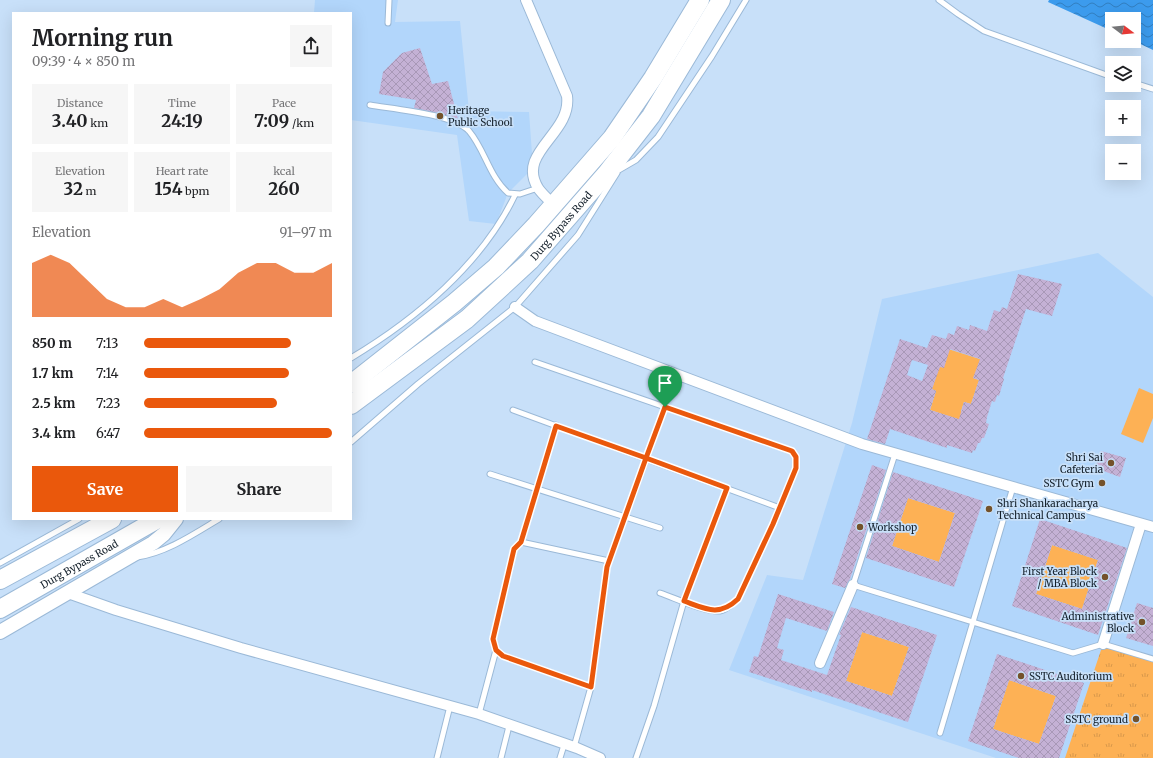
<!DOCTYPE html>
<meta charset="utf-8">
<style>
body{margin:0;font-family:Merriweather,serif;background:#f6f6f6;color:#202124;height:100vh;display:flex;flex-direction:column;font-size:15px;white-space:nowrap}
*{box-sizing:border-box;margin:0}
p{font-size:13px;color:#757577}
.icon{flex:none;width:22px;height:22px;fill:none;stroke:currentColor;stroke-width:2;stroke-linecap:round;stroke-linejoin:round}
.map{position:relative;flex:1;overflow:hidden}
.drawer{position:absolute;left:12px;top:12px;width:340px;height:508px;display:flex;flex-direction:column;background:#fff;border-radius:0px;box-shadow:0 4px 16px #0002}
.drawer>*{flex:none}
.needle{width:26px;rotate:106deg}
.controls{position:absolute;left:1105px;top:12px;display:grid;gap:8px}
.controls a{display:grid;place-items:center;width:36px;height:36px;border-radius:0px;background:#fff;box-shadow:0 4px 16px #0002;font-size:20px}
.pin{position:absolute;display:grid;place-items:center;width:34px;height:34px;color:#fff;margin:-41px -17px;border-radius:50% 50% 50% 0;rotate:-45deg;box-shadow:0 0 4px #0007}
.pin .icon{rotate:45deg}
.round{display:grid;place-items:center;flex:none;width:42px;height:42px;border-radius:0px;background:#f6f6f6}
.summary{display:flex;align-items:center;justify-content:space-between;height:68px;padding:0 20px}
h1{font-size:22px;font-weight:700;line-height:30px}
.stats{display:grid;grid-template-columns:repeat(3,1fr);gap:6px;height:68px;padding:4px 20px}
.stats div{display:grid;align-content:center;border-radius:0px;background:#f6f6f6;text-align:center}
.stats b{font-size:17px;font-weight:700}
.stats small{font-size:11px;font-weight:400}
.stats p{font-size:11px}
.chart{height:112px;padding:8px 20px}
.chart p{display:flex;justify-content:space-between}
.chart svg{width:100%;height:72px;margin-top:4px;fill:#ea580c;opacity:.7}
.primary-button{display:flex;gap:8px;margin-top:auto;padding:8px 20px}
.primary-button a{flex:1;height:46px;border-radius:0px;background:#ea580c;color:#fff;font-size:16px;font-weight:700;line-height:46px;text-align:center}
.primary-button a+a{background:#f6f6f6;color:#202124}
ul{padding:0 20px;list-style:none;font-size:13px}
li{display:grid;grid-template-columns:64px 48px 1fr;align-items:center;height:30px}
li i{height:10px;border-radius:5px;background:#ea580c}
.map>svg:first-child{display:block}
.built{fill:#b2d6fb}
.grass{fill:url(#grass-tufts)}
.garden{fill:#fdb155}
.water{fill:url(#water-waves)}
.building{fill:url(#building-cross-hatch);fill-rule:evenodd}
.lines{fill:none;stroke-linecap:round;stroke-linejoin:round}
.lane-casing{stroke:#9bb9d7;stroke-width:7}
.street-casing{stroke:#9bb9d7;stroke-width:12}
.secondary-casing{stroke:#9bb9d7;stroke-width:16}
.highway-casing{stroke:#9bb9d7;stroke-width:20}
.lane{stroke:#fff;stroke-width:5}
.street{stroke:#fff;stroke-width:10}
.secondary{stroke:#fff;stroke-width:14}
.highway{stroke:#fff;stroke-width:18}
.route-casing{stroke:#fff;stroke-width:8}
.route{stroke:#ea580c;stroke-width:5}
.poi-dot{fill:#74522a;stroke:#c8e0f9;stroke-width:1.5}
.labels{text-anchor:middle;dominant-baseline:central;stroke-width:3.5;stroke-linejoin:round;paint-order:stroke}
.poi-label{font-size:10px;fill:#131f2a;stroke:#c8e0f9;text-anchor:end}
.street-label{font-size:10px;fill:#131f2a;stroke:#c8e0f9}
</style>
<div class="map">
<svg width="1153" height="758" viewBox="0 0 1153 758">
<defs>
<pattern id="grass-tufts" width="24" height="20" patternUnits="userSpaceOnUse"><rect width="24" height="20" fill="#fdb155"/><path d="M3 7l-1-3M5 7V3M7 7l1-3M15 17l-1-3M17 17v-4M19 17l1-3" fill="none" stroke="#d8984a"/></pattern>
<pattern id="water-waves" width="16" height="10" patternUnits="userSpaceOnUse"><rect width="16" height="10" fill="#3c9bed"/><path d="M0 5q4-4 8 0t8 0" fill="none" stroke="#317ec0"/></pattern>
<pattern id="building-cross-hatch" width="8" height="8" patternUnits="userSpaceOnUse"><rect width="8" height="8" fill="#c4b1d5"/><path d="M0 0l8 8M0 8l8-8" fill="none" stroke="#a898b7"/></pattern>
</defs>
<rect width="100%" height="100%" fill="#c8e0f9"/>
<!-- built -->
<g class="built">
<polygon points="315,0 398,0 395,22 460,21 469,111 529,112 533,168 508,193 496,224 469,221 457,135 351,120 351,13 314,13"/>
<polygon points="1098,253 1153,297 1153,758 996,758 729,670 767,575 803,580 852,423 882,299"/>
</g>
<!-- grass -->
<polygon class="grass" points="1103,644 1153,659 1153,758 1065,758"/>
<!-- garden -->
<g class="garden">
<polygon points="945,348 986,361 973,378 979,380 971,404 964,402 961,411 966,413 961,426 957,419 930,410 936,391 932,389"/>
<polygon points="1139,388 1153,394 1153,418 1143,443 1121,434"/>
<polygon points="908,498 955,513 939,562 892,546"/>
<polygon points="1052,545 1098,560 1082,609 1036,594"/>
<polygon points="862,632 909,647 892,696 846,681"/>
<polygon points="1009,680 1056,696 1039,744 993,729"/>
</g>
<!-- water -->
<polygon class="water" points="1049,0 1153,0 1153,50 1134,41 1134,19 1112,19 1112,31 1048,2"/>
<!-- building -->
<g class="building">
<polygon points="420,48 432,84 448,81 458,119 438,113 414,108 416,100 379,94 383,72 402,53"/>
<path d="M1018,274L1062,284L1052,316L1026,309L1003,378L1004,379L999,396L997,395L995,402L992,401L987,417L986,423L989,424L984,438H982L980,443H978L975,451L973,450L972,453L947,445V448L890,429L885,444L867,439L900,339L927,348L932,335L946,339L948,333L954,335L957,326L969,330L970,325L987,331L994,310L1000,312L1002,307L1007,309ZM950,349L980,359L973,378L979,380L971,404L964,402L959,419L930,410L936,391L932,389L940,367L944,368ZM912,360L928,365L922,381L907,375Z"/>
<polygon points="1101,451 1126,458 1120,477 1095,468"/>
<polygon points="872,465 886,470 850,579 845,588 832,584"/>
<path d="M893,472L983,501L954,587L866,558ZM908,498L955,513L939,562L892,546Z"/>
<path d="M1040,519L1127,548L1098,635L1012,606ZM1052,545L1098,560L1082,609L1036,594Z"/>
<path d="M778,594L834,612L827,631L786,618L777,648L784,650L781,660L827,675L841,635H839L851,607L937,635L908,722L812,690V692L749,672L754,656L758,657ZM862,632L909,647L892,696L846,681Z"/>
<polygon points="1137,603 1153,608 1153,646 1126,638"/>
<path d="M997,654L1084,683L1059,758H1019L968,741ZM1009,680L1056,696L1039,744L993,729Z"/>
</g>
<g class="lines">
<!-- lane casing -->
<g class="lane-casing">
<g id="lane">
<polyline points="939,0 958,14 984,31 1112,77"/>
<polyline points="388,23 389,0"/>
<polyline points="1134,83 1153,89"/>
<path d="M370,105C393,109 454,114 469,131C485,150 489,176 508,193L520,194L538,188"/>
<polyline points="617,171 636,160 658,137 712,56 746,0"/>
<path d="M351,358C416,319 482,264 515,195"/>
<path d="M535,362L792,451L796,457V468L773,524L738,599C733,603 727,610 720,611C704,612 675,598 660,593"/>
<polyline points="513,410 780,508"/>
<polyline points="351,442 418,384 515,307 578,235 617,173"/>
<polyline points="895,454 853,585 1073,653 1103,644 1153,659"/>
<polyline points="490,474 660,528"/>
<polyline points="521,542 556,425"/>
<path d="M137,557C166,553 194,534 219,519"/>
<polyline points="0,563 79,519"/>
<polyline points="591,687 503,656 496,650 493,639 514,549 521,542 609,561"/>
<polyline points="479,714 496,650"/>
<polyline points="940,733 1013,487"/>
<polyline points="574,747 591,687 607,567 665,407"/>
<polyline points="437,758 450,706"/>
<polyline points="501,758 509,726"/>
<polyline points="560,758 564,745"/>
<polyline points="636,758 654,706 684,601 727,488"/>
</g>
</g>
<!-- street casing -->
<g class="street-casing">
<g id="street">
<path d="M526,0L567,96C572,134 516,152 538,188C542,194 548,199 553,204"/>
<polyline points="515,307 535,321 862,444 1153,527"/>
<polyline points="68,593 116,610 241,648 479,714 577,748 600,758"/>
<polyline points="1103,644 1141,524"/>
<polyline points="820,663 853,585"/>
</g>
</g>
<!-- secondary casing -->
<g class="secondary-casing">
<polyline id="secondary" points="0,632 153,543 164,534 176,519"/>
</g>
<!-- highway casing -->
<g class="highway-casing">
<g id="highway">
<polyline points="351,384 454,303 496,267 536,225 612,138 653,78 700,0"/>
<path id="s1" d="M351,405L467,319L530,261L606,174L651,116L721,0"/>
<polyline points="0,580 112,519"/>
<path id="s2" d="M0,609L158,519"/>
</g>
</g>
<!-- lane -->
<use href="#lane" class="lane"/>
<!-- street -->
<use href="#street" class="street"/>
<!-- secondary -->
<use href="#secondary" class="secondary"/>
<!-- highway -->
<use href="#highway" class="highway"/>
</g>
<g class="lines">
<!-- route casing -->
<g class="route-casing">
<path id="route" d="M665,407L646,458L556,426L521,542L514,549L493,639L496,650L503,656L591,687L607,567L646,458L727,488L684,601C706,609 719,617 738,599L773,524L796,468V457L792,451L665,407"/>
</g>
<!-- route -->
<use href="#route" class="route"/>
</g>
<!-- markers -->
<g class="poi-dot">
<circle cx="440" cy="116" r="4"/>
<circle cx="1111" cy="463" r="4"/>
<circle cx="1102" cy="483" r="4"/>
<circle cx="989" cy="509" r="4"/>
<circle cx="860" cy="527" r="4"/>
<circle cx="1105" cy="577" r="4"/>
<circle cx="1142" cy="622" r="4"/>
<circle cx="1021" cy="676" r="4"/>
<circle cx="1136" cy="719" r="4"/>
</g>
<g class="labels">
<!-- poi labels -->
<g class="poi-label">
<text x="448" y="110" text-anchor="start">Heritage<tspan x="448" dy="12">Public School</tspan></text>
<text x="1103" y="457">Shri Sai<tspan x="1103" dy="12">Cafeteria</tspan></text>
<text x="1094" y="483">SSTC Gym</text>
<text x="997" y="503" text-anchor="start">Shri Shankaracharya<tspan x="997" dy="12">Technical Campus</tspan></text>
<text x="868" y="527" text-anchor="start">Workshop</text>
<text x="1097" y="571">First Year Block<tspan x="1097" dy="12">/ MBA Block</tspan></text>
<text x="1134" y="616">Administrative<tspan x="1134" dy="12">Block</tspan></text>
<text x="1029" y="676" text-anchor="start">SSTC Auditorium</text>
<text x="1128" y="719">SSTC ground</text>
</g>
<!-- street labels -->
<g class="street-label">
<text stroke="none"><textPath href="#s1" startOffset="277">Durg Bypass Road</textPath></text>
<text stroke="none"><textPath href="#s2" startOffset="91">Durg Bypass Road</textPath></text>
</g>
</g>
</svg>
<div class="controls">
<a><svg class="needle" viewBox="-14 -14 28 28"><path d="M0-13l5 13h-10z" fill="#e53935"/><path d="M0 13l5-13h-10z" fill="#757577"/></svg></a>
<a><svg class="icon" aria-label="layers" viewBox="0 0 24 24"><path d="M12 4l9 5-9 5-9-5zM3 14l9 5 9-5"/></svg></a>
<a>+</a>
<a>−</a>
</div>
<div class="pin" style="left:665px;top:407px;background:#1e9e55"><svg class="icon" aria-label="arrive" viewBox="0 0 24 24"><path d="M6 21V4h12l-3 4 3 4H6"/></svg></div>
<section class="drawer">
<div class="summary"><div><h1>Morning run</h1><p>09:39 · 4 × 850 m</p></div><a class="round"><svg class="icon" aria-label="share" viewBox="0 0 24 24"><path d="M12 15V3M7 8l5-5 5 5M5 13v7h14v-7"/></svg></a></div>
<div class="stats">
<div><p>Distance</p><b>3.40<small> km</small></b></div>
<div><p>Time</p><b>24:19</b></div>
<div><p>Pace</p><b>7:09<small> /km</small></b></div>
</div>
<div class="stats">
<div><p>Elevation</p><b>32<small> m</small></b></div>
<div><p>Heart rate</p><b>154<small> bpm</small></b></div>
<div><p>kcal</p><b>260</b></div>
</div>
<div class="chart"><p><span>Elevation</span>91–97 m</p>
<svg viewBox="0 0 160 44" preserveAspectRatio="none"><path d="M0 44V11L10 6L20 11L30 22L40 33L50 38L60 38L70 33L80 38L90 33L100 27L110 17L120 11L130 11L140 17L150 17L160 11V44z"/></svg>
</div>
<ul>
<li><b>850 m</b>7:13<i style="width:78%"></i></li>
<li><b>1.7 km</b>7:14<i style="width:77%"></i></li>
<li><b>2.5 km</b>7:23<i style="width:71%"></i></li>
<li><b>3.4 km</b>6:47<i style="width:100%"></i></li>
</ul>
<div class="primary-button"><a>Save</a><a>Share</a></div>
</section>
</div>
